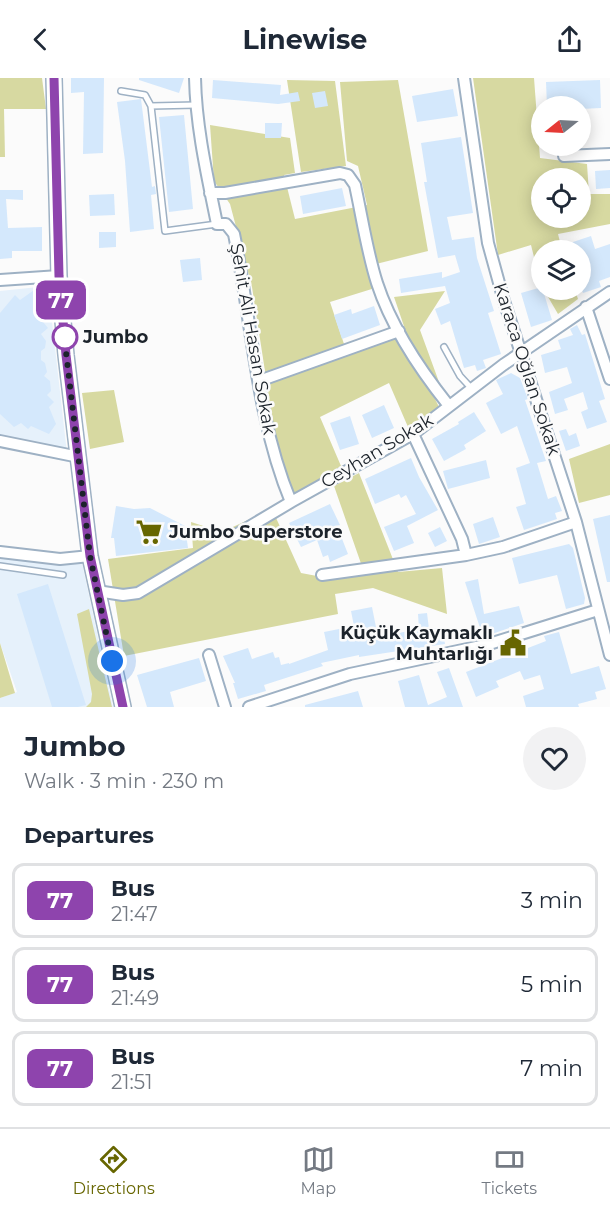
<!DOCTYPE html>
<html lang="en">
<head>
<meta charset="utf-8">
<style>
  body { margin:0; font-family:Montserrat,sans-serif; background:#f2f2f3; color:#1f2937; height:100vh; display:flex; flex-direction:column; font-size:22px; white-space:nowrap }
  * { box-sizing:border-box; margin:0 }
  p { font-size:20px; color:#747a83 }
  .icon { flex:none; width:33px; height:33px; fill:none; stroke:currentColor; stroke-width:2; stroke-linecap:round; stroke-linejoin:round }
  .map { position:relative; height:629px; overflow:hidden }
  .drawer { display:flex; flex-direction:column; background:#fff; flex:1 }
  .drawer>* { flex:none }
  .badge { padding:0 12px; border-radius:9px; font-size:21px; line-height:39px }
  .needle { width:39px; rotate:252deg }
  .tools { position:absolute; left:531px; top:18px; display:grid; gap:12px }
  .tools a { display:grid; place-items:center; width:60px; height:60px; border-radius:50%; background:#fff; box-shadow:0 3px 15px #0003; font-size:30px }
  .you { position:absolute; width:30px; height:30px; margin:-15px; border:4px solid #fff; border-radius:50%; background:#1a73e8; box-shadow:0 0 0 9px #1a73e833 }
  .map>.badge { position:absolute; translate:-50% -50%; box-shadow:0 0 0 3px #fff }
  h2 { padding:0 24px; font-size:22px; line-height:54px }
  .round { display:grid; place-items:center; flex:none; width:63px; height:63px; border-radius:32px; background:#f2f2f3 }
  .overview { display:flex; align-items:center; justify-content:space-between; height:102px; padding:0 24px }
  h1 { font-size:28px; font-weight:700; line-height:45px }
  ul { padding:0; list-style:none }
  li { display:flex; align-items:center; gap:18px; height:75px; margin:0 12px 9px; padding:0 12px; border:3px solid #e0e1e3; border-radius:12px }
  li div { flex:1 }
  li b { display:block; font-size:22px }
  li em { font-style:normal }
  li .badge { min-width:66px; font-weight:700; text-align:center }
  header { display:flex; justify-content:space-between; align-items:center; height:78px; padding:0 24px; background:#fff; font-size:27px; font-weight:700 }
  .tabs { display:flex; justify-content:space-around; align-items:center; height:84px; border-top:2px solid #e0e1e3; background:#fff; font-size:16px; color:#747a83 }
  .tabs a { display:grid; justify-items:center; gap:3px }
  .tabs .active { color:#676600 }
  .map>svg:first-child { display:block }
  .built { fill:#e6f1fb }
  .green { fill:#d7d9a1; fill-rule:evenodd }
  .building { fill:#d4e8fc }
  .lines { fill:none; stroke-linecap:round; stroke-linejoin:round }
  .service-casing { stroke:#9eb1c4; stroke-width:8 }
  .minor-casing { stroke:#9eb1c4; stroke-width:14 }
  .secondary-casing { stroke:#9eb1c4; stroke-width:18 }
  .service { stroke:#fff; stroke-width:5 }
  .minor { stroke:#fff; stroke-width:10 }
  .secondary { stroke:#fff; stroke-width:15 }
  .line-casing { stroke:#fff; stroke-width:14 }
  .line { stroke:#8e44ad; stroke-width:9 }
  .walk { stroke:#1c232b; stroke-width:6; stroke-dasharray:0 10.8 }
  .stop-dot { fill:#fff; stroke:#8e44ad; stroke-width:3 }
  .labels { text-anchor:middle; dominant-baseline:central; stroke-width:5; stroke-linejoin:round; paint-order:stroke }
  .stop-label { font-size:18px; font-weight:bold; fill:#1c232b; stroke:#fbfbfb; text-anchor:start }
  .street-label { font-size:18px; fill:#1c232b; stroke:#fbfbfb }
  .poi-label { font-size:18px; font-weight:bold; fill:#1c232b; stroke:#fbfbfb; text-anchor:start }
</style>
</head>
<body>
<header><svg class="icon" aria-label="back" viewBox="0 0 24 24"><path d="M15 5l-7 7 7 7"/></svg>Linewise<svg class="icon" aria-label="share" viewBox="0 0 24 24"><path d="M12 15V3M7 8l5-5 5 5M5 13v7h14v-7"/></svg></header>
<div class="map">
<svg width="610" height="629" viewBox="0 0 610 629">
  <rect width="100%" height="100%" fill="#fbfbfb"/>
  <path class="built" d="M48,208L68,384L0,368V213Z
    M0,479L82,485L113,629H0V620L17,614L0,565Z"/>
  <path class="green" d="M0,0H42L46,31H4L5,79H0Z
    M473,0H534L540,80L587,86L589,116H610V146L558,156L562,172H542L541,207L531,167L498,177ZM542,100H580V140H542Z
    M287,2L335,3L346,88L301,94Z
    M398,2L428,173L368,188L375,210L330,224L348,278L406,254L394,219L445,213L420,252L439,304L431,313L439,329L408,349L389,305L320,339L341,388L285,423L252,209L230,126L214,103L210,47L290,60L295,95L284,97L295,141L367,127L358,88L347,83L340,4Z
    M544,212H575L578,221L558,236Z
    M114,312L124,364L90,371L82,315Z
    M610,366V417L579,425L569,381Z
    M359,395L398,494L442,490L447,536L373,510L335,516L338,536L124,578L108,481L193,470L191,444L222,454L272,431L301,495L333,501L365,497L334,408Z
    M89,531L112,629H86L91,624L92,616L77,536Z
    M0,565L15,615L0,620Z"/>
  <path class="building" d="M71,0H104L103,75L83,76L84,14L71,15Z
    M139,0H184L179,15L139,2Z
    M213,2L281,7L280,17L298,14L300,23L278,26L212,20Z
    M600,2L601,30L580,31V28H547L546,4Z
    M453,11L458,38L417,44L412,18Z
    M325,13L328,28L315,30L312,15Z
    M141,21L152,109L155,108L156,116L151,117L154,151L130,154L125,83L117,24Z
    M184,37L193,131L169,134L159,39Z
    M265,45H282L281,60H265Z
    M461,59L473,135L447,139L452,162L474,159L477,180L494,233L488,235L501,276L483,282L486,290L477,293L475,287L464,290L450,243L441,247L435,231L450,225L445,208L401,215L399,201L442,194V200L460,194L455,177L438,180L424,104H427L421,65Z
    M610,92V110L596,111L595,93Z
    M342,110L346,128L303,136L300,118Z
    M0,112H23V122L6,121L8,150L42,149V173H12V180L0,181Z
    M114,116L115,137L90,138L89,117Z
    M99,154H116V169L99,170Z
    M591,158L595,171L610,166V199L599,203L601,209L583,215L580,208V172H569L567,166Z
    M200,180L202,202L183,204L180,182Z
    M542,209L552,242L531,249L521,215Z
    M37,210L45,222L39,239L48,250L41,256L46,263L45,270L41,273V282L45,285L47,294L44,298L50,303L51,313L47,317L54,324L49,329L56,346L49,356L31,348L28,351L21,345L14,349L0,336V235L15,217L20,222Z
    M374,228L380,247L342,261L334,237L351,231L352,236Z
    M577,247L582,257L585,256L605,321L599,323L607,344L587,351L581,334L588,331L583,314L564,321L568,332L555,336L549,314L572,305L567,289L545,295L541,277L561,271L558,262L573,257L570,251Z
    M511,295L520,300L528,321L525,322L546,383L537,385L548,421L556,418L562,433L555,435L557,441L524,452L516,429L526,426L516,390L530,385L517,348L501,356L486,325L503,316L496,302Z
    M384,327L394,350L372,360L362,337Z
    M474,334L486,353L464,367L466,371L444,383L432,361L459,346L458,344Z
    M350,338L359,366L340,372L330,345Z
    M566,351L569,358L576,355L580,368L566,373L559,353Z
    M411,380L419,399L438,432L407,448L414,465L394,473L384,449L416,436L406,417L401,420L399,416L375,426L365,401Z
    M486,382L490,400L448,411L443,393Z
    M330,426L340,447L337,448L348,476L330,484L328,477L323,479L317,462L301,469L289,445Z
    M116,428L134,431L150,430L185,448L188,470L116,478L114,460H111Z
    M610,437V504H607L593,441Z
    M493,439L500,459L479,466L473,446Z
    M440,449L447,463L435,469L428,455Z
    M569,466L573,470L585,520L584,526L566,531L557,497L519,506L512,480Z
    M478,501L484,536L519,528L524,545L483,559L465,504Z
    M48,506L86,627L78,629H52L17,516Z
    M372,529L378,559L419,551L418,536L427,535L429,551L442,549L445,566L359,579V577L321,585L323,588L264,607L266,613L238,621L233,605H235L223,578L248,570L252,581L273,574L275,580L279,579L281,587L289,585V586L328,572L324,554L354,548L351,533Z
    M559,554L571,596L599,588L606,611L595,614L597,621L578,626L579,629H526L523,618L544,611L540,597L524,602L520,593L496,603L499,609L476,619L466,594L546,563L544,558Z
    M199,580L206,603L170,614L174,629H147L137,597Z
    M449,590L463,629H405L398,603L419,597L428,627L447,619L437,594Z
    M358,613L363,629H305V627Z"/>
  <g class="lines">
    <g class="service-casing">
      <path id="service" d="M121,13L145,17L151,28L165,153L217,146
        M151,28L196,27
        M444,269L460,298L472,311
        M0,488L63,497"/>
    </g>
    <g class="minor-casing">
      <path id="minor" d="M195,0C196,49 207,97 217,146H226L234,156C252,244 256,340 291,424
        M464,0L488,165L504,223L576,444L610,577
        M564,78L610,76
        M210,115H225L340,95L348,97L355,107C362,139 367,174 377,205C391,248 421,293 449,328
        M0,202L59,198
        M586,229L610,301
        M259,303L399,253
        M413,356L462,461L466,477
        M0,363L79,379
        M0,474L60,481L90,478
        M322,497L466,477L503,469L576,444
        M97,513L123,517L138,515L291,424L413,356L503,287L610,214
        M209,577L225,629
        M249,629L350,596L486,567L598,532"/>
    </g>
    <g class="secondary-casing">
      <path id="secondary" d="M54,0L59,198L66,277L90,478L123,629"/>
    </g>
    <use href="#service" class="service"/>
    <use href="#minor" class="minor"/>
    <use href="#secondary" class="secondary"/>
  </g>
  <g class="lines">
    <g class="line-casing">
      <path id="line" d="M54,0L59,198L66,277L90,478L123,629"/>
    </g>
    <use href="#line" class="line"/>
    <path class="walk" d="M65,259L64,257L90,478L112,583"/>
  </g>
  <defs>
    <g id="supermarket-bare" transform="scale(2.07)"><path d="M-6-5.5h2.5l.6 2H6L4.5 2H-2.5L-4.4-4H-6ZM-1.5 3.2a1.3 1.3 0 1 0 .1 0ZM3 3.2a1.3 1.3 0 1 0 .1 0Z" fill="#676600" stroke="#fbfbfb" stroke-width="2.5" paint-order="stroke"/></g>
    <g id="civic-bare" transform="scale(2.07)"><path d="M-.6-6.5H3V-4.5H.6V-3L4-1V1h2V6H-6V1h2V-1L-.6-3ZM-1.2 2.5V6h2.4V2.5Z" fill="#676600" stroke="#fbfbfb" stroke-width="2.5" paint-order="stroke"/></g>
  </defs>
  <g fill-rule="evenodd">
    <use href="#supermarket-bare" x="149" y="454"/>
    <use href="#civic-bare" x="513" y="565"/>
  </g>
  <circle class="stop-dot" cx="65" cy="259" r="12"/>
  <g class="labels">
    <g class="stop-label">
      <text x="83" y="259">Jumbo</text>
    </g>
    <g class="street-label">
      <text transform="translate(253 261) rotate(80)">Şehit Ali Hasan Sokak</text>
      <text transform="translate(527 291) rotate(72)">Karaca Oğlan Sokak</text>
      <text transform="translate(377 373) rotate(-31)">Ceyhan Sokak</text>
    </g>
    <g class="poi-label">
      <text x="169" y="454">Jumbo Superstore</text>
      <text x="493" y="555" text-anchor="end">Küçük Kaymaklı<tspan x="493" dy="21">Muhtarlığı</tspan></text>
    </g>
  </g>
</svg>
<div class="tools">
<a><svg class="needle" viewBox="-14 -14 28 28"><path d="M0-13l5 13h-10z" fill="#e53935"/><path d="M0 13l5-13h-10z" fill="#747a83"/></svg></a>
<a><svg class="icon" aria-label="locate" viewBox="0 0 24 24"><circle cx="12" cy="12" r="6"/><path d="M12 2v4M12 18v4M2 12h4M18 12h4"/></svg></a>
<a><svg class="icon" aria-label="layers" viewBox="0 0 24 24"><path d="M12 4l9 5-9 5-9-5zM3 14l9 5 9-5"/></svg></a>
</div>
<div class="you" style="left:112px;top:583px"></div>
<b class="badge" style="left:61px;top:222px;background:#8e44ad;color:#fff">77</b>
</div>
<section class="drawer">
<div class="overview"><div><h1>Jumbo</h1><p>Walk · 3 min · 230 m</p></div><a class="round"><svg class="icon" aria-label="heart" viewBox="0 0 24 24"><path d="M12 20l-8-8c-3-5 5-10 8-4 3-6 11-1 8 4z"/></svg></a></div>
<h2>Departures</h2>
<ul>
<li><span class="badge" style="background:#8e44ad;color:#fff">77</span><div><b>Bus</b><p>21:47</p></div><em>3 min</em></li>
<li><span class="badge" style="background:#8e44ad;color:#fff">77</span><div><b>Bus</b><p>21:49</p></div><em>5 min</em></li>
<li><span class="badge" style="background:#8e44ad;color:#fff">77</span><div><b>Bus</b><p>21:51</p></div><em>7 min</em></li>
</ul>
</section>
<nav class="tabs">
<a class="active"><svg class="icon" aria-label="directions" viewBox="0 0 24 24"><path d="M12 3l9 9-9 9-9-9zM9 14v-3h6M13 9l2 2-2 2"/></svg>Directions</a>
<a><svg class="icon" aria-label="map" viewBox="0 0 24 24"><path d="M3 6l6-2 6 2 6-2v14l-6 2-6-2-6 2zM9 4v14M15 6v14"/></svg>Map</a>
<a><svg class="icon" aria-label="tickets" viewBox="0 0 24 24"><path d="M3 7h18v10H3zM15 7v10"/></svg>Tickets</a>
</nav>
</body>
</html>
